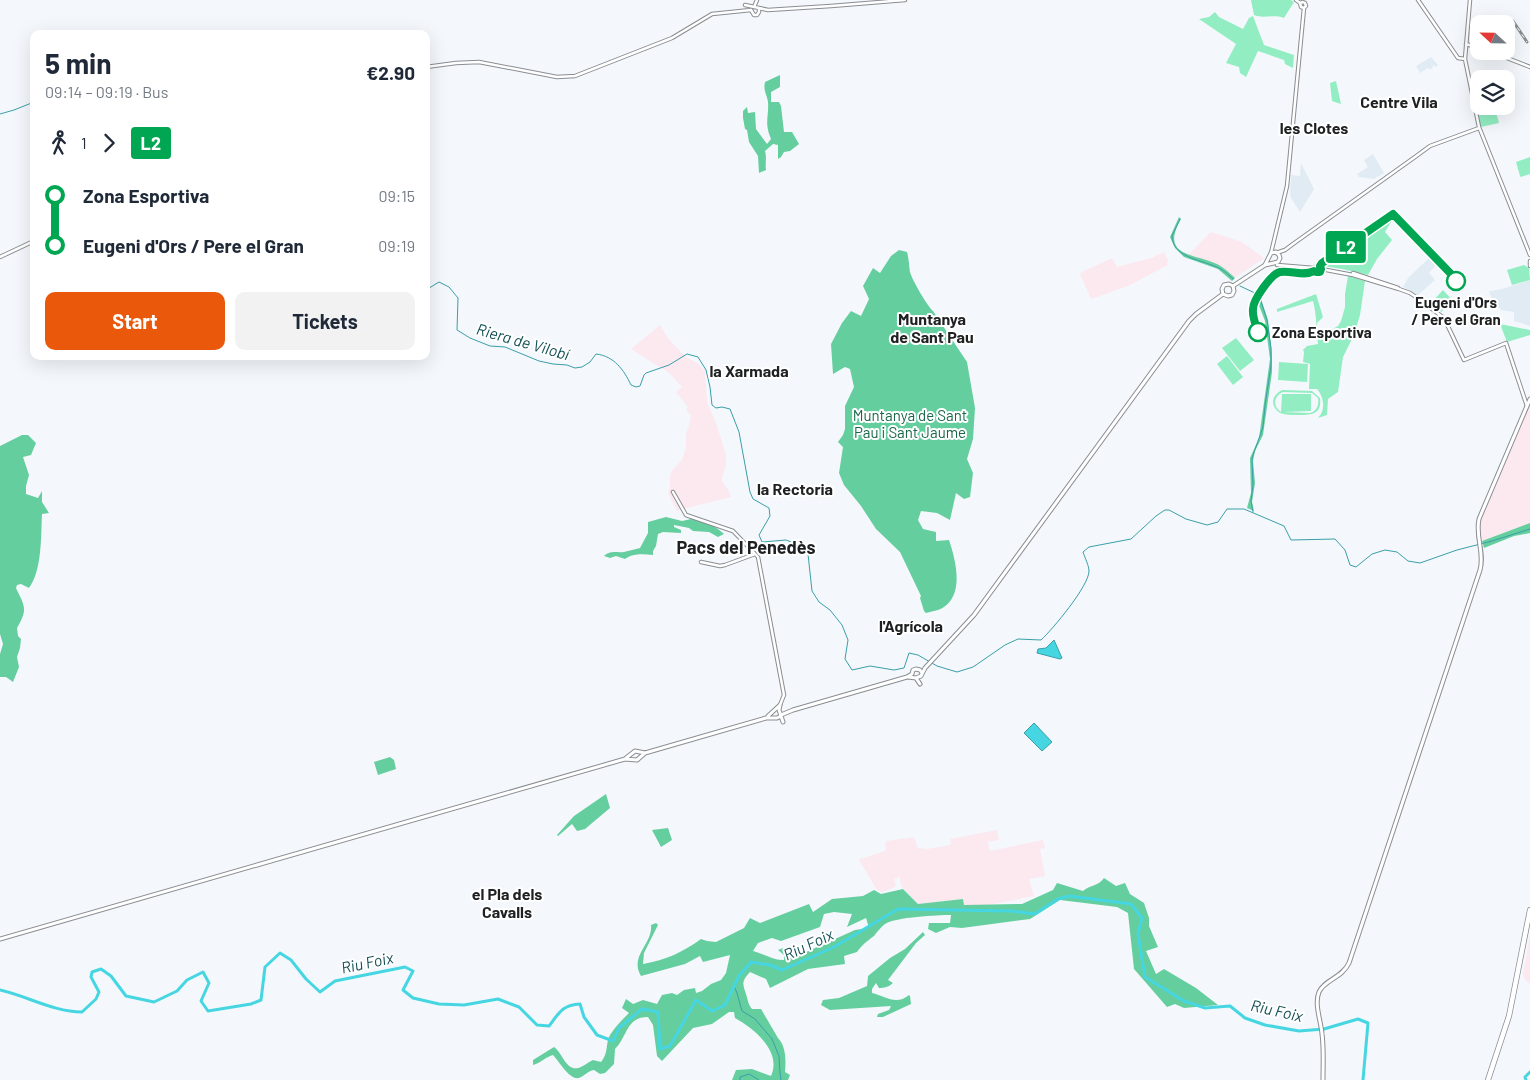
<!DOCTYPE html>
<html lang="en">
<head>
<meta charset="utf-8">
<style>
  body { margin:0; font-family:Barlow,sans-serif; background:#f2f2f3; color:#1f2937; height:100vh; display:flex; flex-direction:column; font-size:19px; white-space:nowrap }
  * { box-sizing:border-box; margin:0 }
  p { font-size:16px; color:#747a83 }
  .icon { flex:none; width:28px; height:28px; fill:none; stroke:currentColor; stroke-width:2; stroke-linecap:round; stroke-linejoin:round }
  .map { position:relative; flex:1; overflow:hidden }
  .details { position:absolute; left:30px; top:30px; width:400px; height:330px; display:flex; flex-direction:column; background:#fff; border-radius:10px; box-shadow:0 5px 20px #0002 }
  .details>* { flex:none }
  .badge { padding:0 10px; border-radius:4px; font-size:18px; line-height:32px }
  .needle { width:32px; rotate:292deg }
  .controls { position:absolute; left:1470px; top:15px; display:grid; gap:10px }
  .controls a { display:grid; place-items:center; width:45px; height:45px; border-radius:10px; background:#fff; box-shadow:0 5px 20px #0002; font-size:25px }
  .map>.badge { position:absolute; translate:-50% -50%; box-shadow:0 0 0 2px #fff }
  .legs { display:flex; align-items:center; gap:8px; height:55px; padding:0 15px; font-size:16px }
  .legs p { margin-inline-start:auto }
  .summary { display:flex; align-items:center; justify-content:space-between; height:85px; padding:0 15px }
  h1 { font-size:28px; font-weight:700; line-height:38px }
  .cta { display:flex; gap:10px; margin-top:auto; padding:10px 15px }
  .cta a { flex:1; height:58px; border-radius:10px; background:#ea580c; color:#fff; font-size:20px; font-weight:700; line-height:58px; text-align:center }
  .cta a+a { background:#f2f2f3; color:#1f2937 }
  ul { padding:0 15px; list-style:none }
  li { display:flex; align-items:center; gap:18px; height:50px; font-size:19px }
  li i { display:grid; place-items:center; width:8px; height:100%; margin:0 6px; background:currentColor }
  li i::after { content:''; width:12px; height:12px; margin:-6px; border:4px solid; border-radius:50%; background:#fff }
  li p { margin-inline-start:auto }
  li:first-child i { background:linear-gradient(#0000 50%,currentColor 0) }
  li:last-child i { background:linear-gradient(currentColor 50%,#0000 0) }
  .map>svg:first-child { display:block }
  .built { fill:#e1ebf4 }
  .industrial { fill:#fce8ef }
  .green { fill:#92eec2; fill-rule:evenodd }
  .forest { fill:#65ce9f; fill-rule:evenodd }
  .water { fill:#46d6e2; stroke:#3a9fa8 }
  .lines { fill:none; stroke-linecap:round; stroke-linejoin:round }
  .stream { stroke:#3a9fa8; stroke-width:1 }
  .river { stroke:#46d6e2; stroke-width:3 }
  .tertiary-casing { stroke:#8a8d91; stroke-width:4.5 }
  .secondary-casing { stroke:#8a8d91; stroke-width:5 }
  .trunk-casing { stroke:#8a8d91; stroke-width:6 }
  .tertiary { stroke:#fff; stroke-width:2.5 }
  .secondary { stroke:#fff; stroke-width:3 }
  .trunk { stroke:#fff; stroke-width:4.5 }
  .rail-casing { stroke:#8b8e90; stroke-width:3 }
  .rail { stroke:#fff; stroke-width:1; stroke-dasharray:4; stroke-linecap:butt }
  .line-1-casing { stroke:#fff; stroke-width:11 }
  .line-1 { stroke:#00a651; stroke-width:8 }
  .stop-1-dot { fill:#fff; stroke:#00a651; stroke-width:2.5 }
  .labels { text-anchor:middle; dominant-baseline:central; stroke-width:4; stroke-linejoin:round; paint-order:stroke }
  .stop-label { font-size:15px; font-weight:bold; fill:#1f2021; stroke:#fff }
  .park-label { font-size:15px; fill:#186748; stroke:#fff }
  .neighbourhood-label { font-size:16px; font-weight:bold; fill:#1f2021; stroke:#fff }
  .water-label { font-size:16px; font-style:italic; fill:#124f54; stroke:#fff }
  .quarter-label { font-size:18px; font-weight:bold; fill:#1f2021; stroke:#fff }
</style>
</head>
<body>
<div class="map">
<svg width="1530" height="1080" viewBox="0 0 1530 1080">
  <rect width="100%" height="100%" fill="#f4f8fc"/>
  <path class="built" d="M1431,57L1438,65L1436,67L1433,65V67L1430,70L1428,68L1420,73L1416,66Z
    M1373,154L1384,173L1374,179L1359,177L1357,174L1368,167L1364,160Z
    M1301,163L1314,189L1300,212L1291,198L1290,194L1291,175L1300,176Z
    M1429,258L1436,265L1429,273L1435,280L1418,295L1403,287L1408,278Z
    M1530,280V326L1514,321V312L1501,310L1500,308L1495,309L1489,291H1491L1502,289Z"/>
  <path class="industrial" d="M1211,232L1242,242L1264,258L1235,278L1218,265L1188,255Z
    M1164,252L1168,260L1167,263L1168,265L1128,286L1091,299L1080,274L1082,272L1112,258L1117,267L1151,258Z
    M660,325L668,338L677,348L688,358L697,363L705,371L707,402L717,426L726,455V466L722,477L723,483L729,491L731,497L683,509L677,511L668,493L670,487V475L673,469L682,460L686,448V434L690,422L691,415L686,410L688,407L676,392L682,387L669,373L631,349Z
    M1530,401V523L1482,541L1479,525L1526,413H1525Z
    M997,830L999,840L988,842L990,851L1043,840L1045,848L1040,849L1045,876L1029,879L1034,896L988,905H964L963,899L918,904L901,886L900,877L894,879L896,886L893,888L882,892L877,890L859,860L860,859L885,851L886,849L885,844L887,841L914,837L918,848L927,849L951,845L950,839Z
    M1530,934V984L1525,980L1523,975Z"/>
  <path class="green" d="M1251,0H1291L1294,2L1284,18C1273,14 1263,19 1254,15Z
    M1215,12L1219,17L1243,29L1249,18L1253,16L1264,45L1294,55L1293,68L1285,64L1284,60L1258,51L1246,77L1240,73L1239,67L1226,63L1236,44L1199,19L1209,17Z
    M1336,81L1341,104L1332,101L1330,83Z
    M1495,108L1499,123L1481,127L1477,113Z
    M1530,157V174L1521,177L1520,176L1516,162Z
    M1392,216L1394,217L1385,232L1392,240L1377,259L1368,275L1342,269L1324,266V264Z
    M1524,265L1529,268L1530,280L1512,285L1507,270Z
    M1348,276L1365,281L1360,315L1354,335L1343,357L1338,392L1328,399L1327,415L1318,418C1326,410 1324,397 1317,389H1309L1310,364L1303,362L1304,352L1303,350L1307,346L1318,344C1316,329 1317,316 1313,301L1277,312V309L1316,294L1323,317L1317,323L1319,337L1338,326L1341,321L1345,307V294Z
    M1443,290L1453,301L1441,312L1430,304Z
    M1500,324L1530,330V335L1507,342Z
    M1236,338L1254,360L1240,371L1222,348Z
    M1227,356L1243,377L1233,385L1217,364Z
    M1279,362L1308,364L1307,382L1278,380Z
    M1282,390L1312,391L1320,398C1322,415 1311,415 1297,415C1292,415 1286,415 1280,413C1270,406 1271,396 1282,390ZM1283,392L1312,393L1318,398C1319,405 1317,411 1310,413L1283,412L1311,411V394H1282L1281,412C1272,406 1274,396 1283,392Z"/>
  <path class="forest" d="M780,75V87L771,92V102H779L781,106L784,132H792L799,144L790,151L784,152L781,157L778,159V145L773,144L765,151C767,158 765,163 766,170L759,173L758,156L749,142L747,130L745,129L743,118V111L747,107L748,113L755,112L756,129L767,144L771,139C764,122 769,118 768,102C767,94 763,91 765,82Z
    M1179,217L1181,219C1160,256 1192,253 1217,264C1223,267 1230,273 1235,278L1232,281L1218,269L1184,257L1175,248L1170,237Z
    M899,250L907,252C909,259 909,266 910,272C912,280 928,307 933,311L967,362L975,408L973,439L967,459L973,473L970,497L964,499L956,493L950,520L937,513L921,511L918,520L923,529L936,532V541L949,540C956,561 966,599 938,610C934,611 930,612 926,613L924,611L920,598L921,596L900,552L876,529L861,506L844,485L839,473L843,447L838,442L843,435L845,429V406L854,387L850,369L845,367L833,374L831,344L842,323L851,311L861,316L869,299L863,286L873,268L880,273L891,256Z
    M1260,296L1268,320L1272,354V372L1263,435L1255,451L1253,461L1255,483L1252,502L1254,511L1247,508L1251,493L1250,458L1259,438L1270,359L1265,321L1257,300Z
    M22,435H28L36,443L31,455L23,457L29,475L26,486V494L38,498L42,491V502L49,513L42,514C41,536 42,571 29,588L21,584L17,585L16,588C25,607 28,609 17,628L18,636L21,639L20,648L17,657L19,667L13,682L6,677H0V654L3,644L0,634V446Z
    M666,517L682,521L691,519L705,521L718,529L724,534L718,537L709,532L693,531L689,528L674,525V527L681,530V533L663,532L658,534L656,546L653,551V555C644,554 633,553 625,559L616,556L610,558L604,556C611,550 616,553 624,552C629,551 635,549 640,548L648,533V522Z
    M1530,523V533L1514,536L1484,548L1482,541Z
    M390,757L394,760L396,769L378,775L374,762Z
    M606,794L610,808L585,829L577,831L572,824L558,836L557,835L574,816Z
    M668,828L672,840L661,847L652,830Z
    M1104,878L1116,886L1125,883L1130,894L1144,903L1149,918V926L1158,947L1146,951L1156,974L1164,969L1196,988L1218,1005L1184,1008L1175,1004L1167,1007L1134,969L1128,913L1117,907L1060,900L1030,919L962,928L950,927L936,933L928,929L929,923H950L951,915C937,915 896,917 885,924C881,927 877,932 874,936C867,941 862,945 857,952L844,956L845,964L808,969L770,988L766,979L750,972C742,981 742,983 746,994C748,1000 748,1004 752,1009H761L778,1038C786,1046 786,1061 785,1072L790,1075L788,1080H732L736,1070L752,1069L771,1076C782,1052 755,1029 735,1018L734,1012H729L712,1024L693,1028L662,1061L657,1056L653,1025L648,1017C626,1017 628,1036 615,1049L614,1064L605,1073L600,1074L594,1070C587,1071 585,1076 579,1078C569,1080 559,1061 553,1055C545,1057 541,1063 533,1065V1060L554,1047C562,1052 566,1071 578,1068C583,1067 588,1062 593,1060L601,1062C609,1052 605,1045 610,1035C615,1027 622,1020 629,1013L622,1008L626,999L633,1004L643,1000L657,1004L662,995L672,993L677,995L684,990L695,988L696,993L702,991L711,984L721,980L726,973L730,955L703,962L700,956L685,964L641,976C629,956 653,944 651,925L656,923L658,925L644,953L643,964C666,960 683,952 701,939L707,941L716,942L744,928L750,918L760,923L809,904L813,912L832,899L863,896L874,890L881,894L903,889L918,904L963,899L964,905L1022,904L1053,890L1057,883L1083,891C1090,885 1099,886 1104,878ZM834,912L852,914L847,927L866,918L869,928L855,930L795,957L783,948L778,950L784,955V960C774,961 762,953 753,951L758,943L772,938L781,941L820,927L824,914Z
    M923,932L925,935L916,943L888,980L893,983C889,987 884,988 879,988L876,983L872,989V993C885,996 896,1006 909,995L910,996L911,1004L883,1017H877L878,1014L889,1010L891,1006L830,1010L821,1005L823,1000L839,998L867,986L868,976L890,958L905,949Z"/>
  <path class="water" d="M1054,640L1062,658L1060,659L1037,653L1038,649L1046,648Z
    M1034,723L1052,742L1042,751L1024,733Z"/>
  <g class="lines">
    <path class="stream" d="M0,114L14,110L34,102
      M1180,219L1172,236C1173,257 1198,259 1214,266C1221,268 1228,274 1233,279
      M1240,286L1257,294L1260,298L1267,320L1271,348V366L1265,405L1263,427L1252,458L1253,485L1251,501L1253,512
      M426,290L439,282L449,287L458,298L457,330L470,338L490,346L505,347L539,361L553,364L567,365L575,368L582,367L590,362L596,354C614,356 624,370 631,385L636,387L640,386L644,375L646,373L669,365L687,354L698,357L706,370L710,387L712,405L716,408L722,407L730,409L739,432L750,492L753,499L769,508L770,516L759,535L762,542L786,540L801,546L808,554L812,591L819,602L830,610L842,625L848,640L845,659L852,670L870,666L894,670L904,668L909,653L918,655L937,666L957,672L973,667L1005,645L1018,639L1041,640C1052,630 1089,586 1089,571C1089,566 1085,558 1083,552L1089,547L1131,539L1156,516L1165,510H1169L1186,519L1207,525L1218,522L1227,509H1244L1284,526L1291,540L1335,539L1345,550L1350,565L1356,567L1372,554L1385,550L1397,552L1408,561L1420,563L1457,550L1492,541L1530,529
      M734,986L737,993L742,1011L755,1019L772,1039L779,1056L780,1073L781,1080
      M740,1080V1077L749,1074L759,1080"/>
    <path class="river" d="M0,990C27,996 54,1012 82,1012L96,999L99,992L91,977L92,972L101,969L111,976L126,996L154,1002L177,991L187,980L203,972L209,983L201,1001L208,1011L251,1004L261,1000L265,967L280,953L291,960L306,979L320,992L335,981L405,967L413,971L403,990L413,998L439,1004L464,1005L498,999L519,1007L537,1025L549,1026C559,1013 562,1005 580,1004L584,1017L597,1035L613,1041L619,1028L642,1009L658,1012L660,1049L670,1046L696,1000L712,1011L725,1005L739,976L751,962L770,965L782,970L834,947L898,909L1011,911L1035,914L1058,899L1069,896L1131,904L1142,918L1138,934L1145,977L1184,1001L1205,1008L1230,1006L1245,1018L1265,1025L1299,1031L1324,1029L1358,1019L1368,1023L1363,1080
      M1526,1080L1525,1077L1530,1072"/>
    <g class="tertiary-casing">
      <path id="tertiary" d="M1296,0L1300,3L1301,7L1304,8
        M1418,0L1458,58L1465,59
        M1470,0L1465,59L1479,127L1530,255
        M1300,3L1303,2L1305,3L1306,6L1304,8
        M745,5L759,8V12L757,15H754L751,10
        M754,7L757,0
        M759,8L768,10L831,6L905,0
        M1466,44L1479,48
        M1489,51L1530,67
        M426,67L456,63L479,62L557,77L575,76L672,38L712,14L751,10
        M1271,253L1287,186L1304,8
        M1276,253L1285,250L1293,244L1415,157L1430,146L1479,128
        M0,257L34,241
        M1530,261V266
        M1277,265L1314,268
        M1314,268L1315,272H1320L1321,269
        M1314,268L1318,265L1321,268
        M1321,269L1353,275L1399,289L1410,293L1425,303
        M1353,273L1398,288
        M1428,306L1444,318L1464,360L1506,343L1527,406
        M673,492L686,515L733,531L758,557L784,695L780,705
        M701,562L720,566L725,565L755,554"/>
    </g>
    <g class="secondary-casing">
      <path id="secondary" d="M1233,286L1265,265L1278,262L1280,258L1279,255L1276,252L1271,253L1265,265
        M1223,294L1222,289L1224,285L1229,284L1233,286
        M1223,294L1228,296L1232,295L1234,291L1233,286
        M908,677L916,678L920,684
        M916,678L921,676L925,668L974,615L1189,321L1196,314L1223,294
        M780,705L779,710L783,722
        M781,715L793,710L907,677L912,674L913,670L916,669L920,670L922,673
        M768,716L780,705
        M626,758L635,751L645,753L766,718H777L781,716
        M0,939L625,759L637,760L645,753
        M1323,1080C1323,1065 1324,1049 1322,1034C1321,1021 1314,1004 1319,992C1324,980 1342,978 1349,963L1480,570C1485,553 1475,537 1479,519L1530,399"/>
    </g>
    <g class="trunk-casing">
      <path id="trunk" d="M1488,1080L1509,1016L1530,910"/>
    </g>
    <use href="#tertiary" class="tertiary"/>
    <use href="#secondary" class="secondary"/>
    <use href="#trunk" class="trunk"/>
    <g class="rail-casing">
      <path id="rail" d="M1513,21L1527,42"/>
    </g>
    <use href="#rail" class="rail"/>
  </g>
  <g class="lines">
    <g class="line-1-casing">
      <path id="line-1" d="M1258,332C1256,325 1252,317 1253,309C1253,300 1271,274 1280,272C1291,270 1303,277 1314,271L1316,272H1320L1321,269L1320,266L1322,263L1393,214L1453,276V280L1456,281"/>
    </g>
    <use href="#line-1" class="line-1"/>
  </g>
  <g class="stop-1-dot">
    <circle cx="1456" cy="281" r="9"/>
    <circle cx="1258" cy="332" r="9"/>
  </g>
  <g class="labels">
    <g class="stop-label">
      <text x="1456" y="302">Eugeni d'Ors<tspan x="1456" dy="17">/ Pere el Gran</tspan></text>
      <text x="1272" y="332" text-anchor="start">Zona Esportiva</text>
    </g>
    <g class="park-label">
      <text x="910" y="415">Muntanya de Sant<tspan x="910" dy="17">Pau i Sant Jaume</tspan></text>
    </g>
    <g class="neighbourhood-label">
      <text x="1399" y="101">Centre Vila</text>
      <text x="1314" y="127">les Clotes</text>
      <text x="932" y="318">Muntanya<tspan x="932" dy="18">de Sant Pau</tspan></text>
      <text x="749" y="370">la Xarmada</text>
      <text x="795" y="488">la Rectoria</text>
      <text x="911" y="625">l'Agrícola</text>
      <text x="507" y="893">el Pla dels<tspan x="507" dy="18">Cavalls</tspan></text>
    </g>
    <g class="water-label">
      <text transform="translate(523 341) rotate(16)">Riera de Vilobí</text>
      <text transform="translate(808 944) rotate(-25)">Riu Foix</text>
      <text transform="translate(367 962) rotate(-12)">Riu Foix</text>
      <text transform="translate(1277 1010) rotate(13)">Riu Foix</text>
    </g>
    <g class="quarter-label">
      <text x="746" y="547">Pacs del Penedès</text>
    </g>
  </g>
</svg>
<div class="controls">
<a><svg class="needle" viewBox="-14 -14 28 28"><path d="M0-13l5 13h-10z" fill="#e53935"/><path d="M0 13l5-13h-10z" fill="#747a83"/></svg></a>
<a><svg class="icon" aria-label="layers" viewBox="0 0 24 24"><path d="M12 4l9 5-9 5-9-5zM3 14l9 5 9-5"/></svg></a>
</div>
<b class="badge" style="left:1346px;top:247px;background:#00a651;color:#fff">L2</b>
<section class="details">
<div class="summary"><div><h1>5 min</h1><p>09:14 – 09:19 · Bus</p></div><b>€2.90</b></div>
<div class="legs"><svg class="icon" aria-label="walk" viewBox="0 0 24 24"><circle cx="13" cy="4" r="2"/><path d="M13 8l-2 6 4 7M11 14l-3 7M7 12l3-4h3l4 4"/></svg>1<svg class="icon" aria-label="forward" viewBox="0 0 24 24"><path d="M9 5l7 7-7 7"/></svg><b class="badge" style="background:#00a651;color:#fff">L2</b></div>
<ul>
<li><i style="color:#00a651"></i><b>Zona Esportiva</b><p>09:15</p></li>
<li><i style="color:#00a651"></i><b>Eugeni d'Ors / Pere el Gran</b><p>09:19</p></li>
</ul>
<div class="cta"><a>Start</a><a>Tickets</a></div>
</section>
</div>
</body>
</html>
